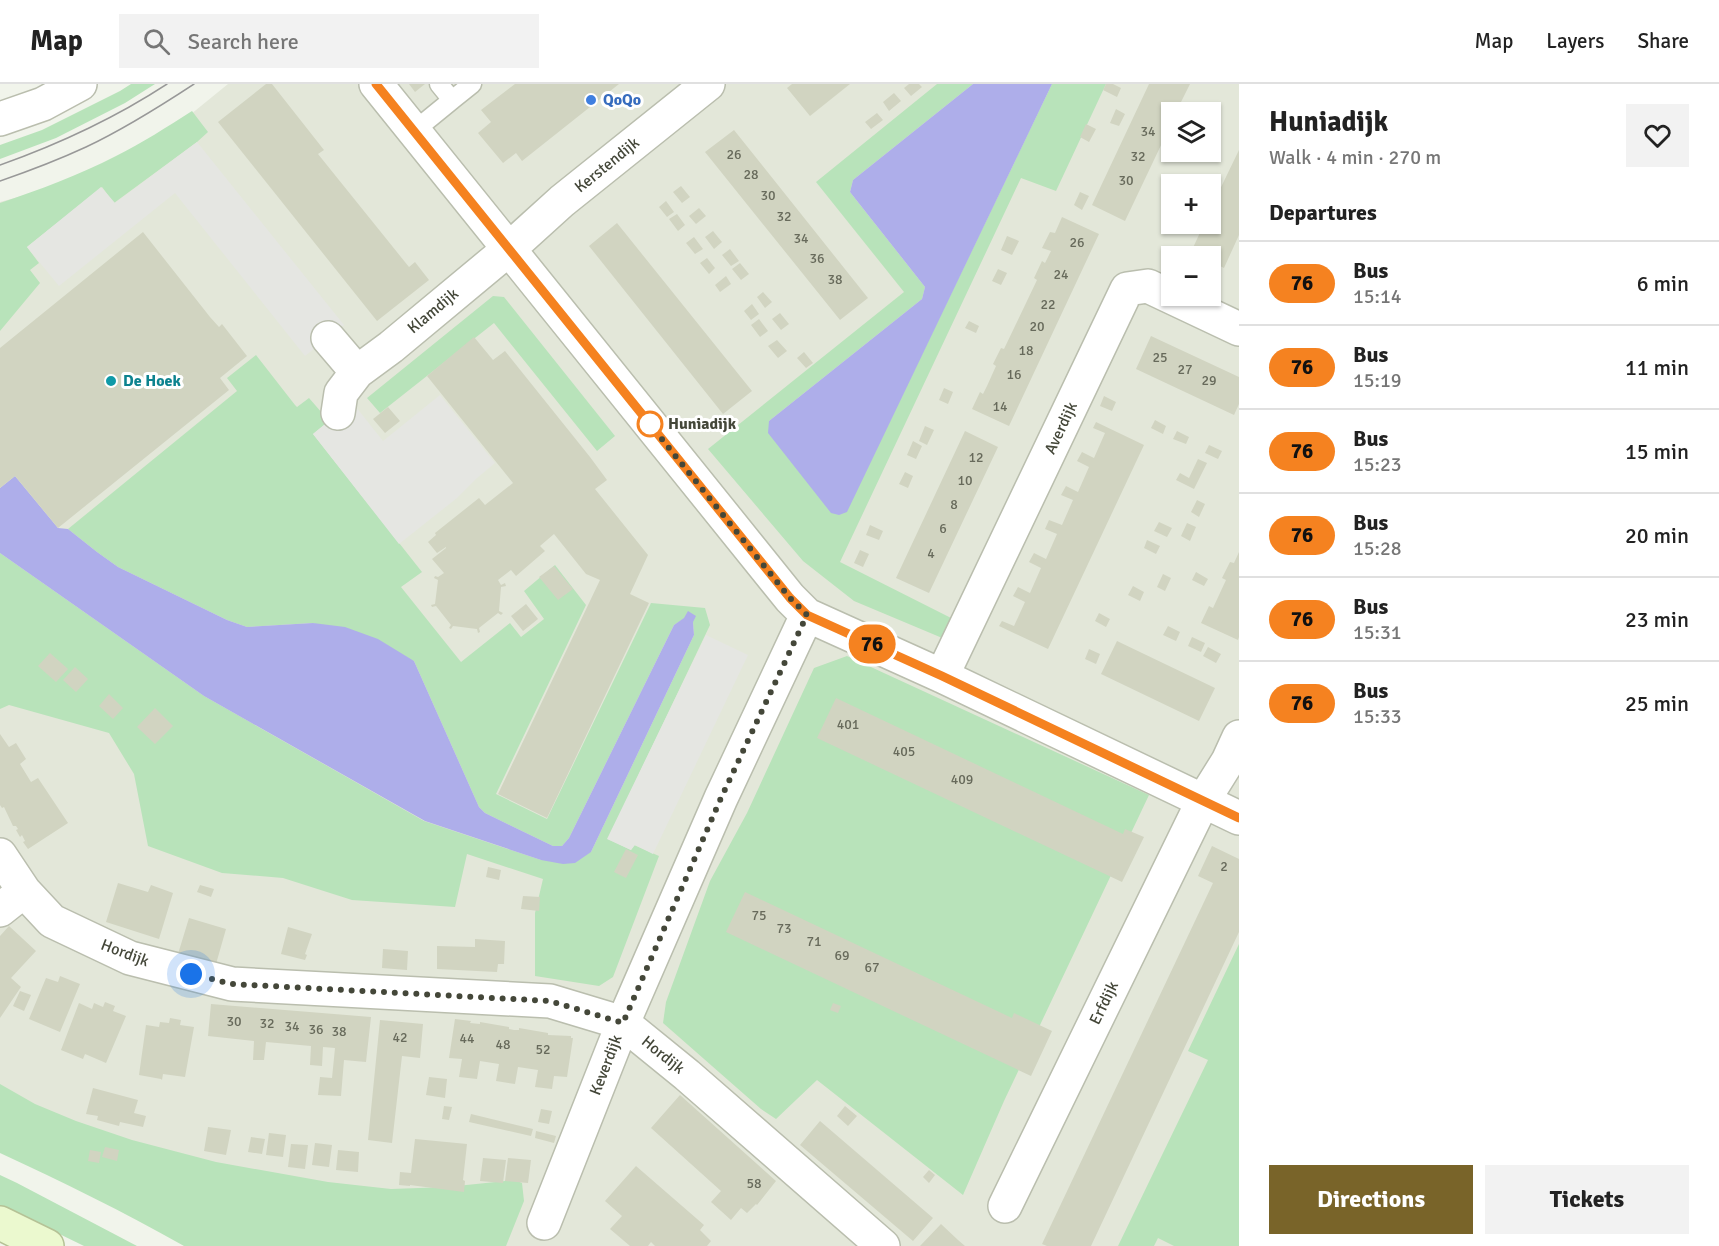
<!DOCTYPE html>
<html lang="en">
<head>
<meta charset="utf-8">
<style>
  body { margin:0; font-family:Signika,sans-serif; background:#f2f2f2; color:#222; height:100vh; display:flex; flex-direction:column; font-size:22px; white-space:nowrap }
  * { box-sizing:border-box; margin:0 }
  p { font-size:20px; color:#767676 }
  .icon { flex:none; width:33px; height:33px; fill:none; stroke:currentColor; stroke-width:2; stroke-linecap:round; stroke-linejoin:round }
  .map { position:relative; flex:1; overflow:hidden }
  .sheet { display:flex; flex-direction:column; background:#fff; width:480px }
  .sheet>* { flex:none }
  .badge { padding:0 12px; border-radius:20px; font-size:21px; line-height:39px }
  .fabs { position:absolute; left:1161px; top:18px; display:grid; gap:12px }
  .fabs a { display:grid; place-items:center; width:60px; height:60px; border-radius:0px; background:#fff; box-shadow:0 2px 4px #0004; font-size:30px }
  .you { position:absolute; width:30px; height:30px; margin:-15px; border:4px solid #fff; border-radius:50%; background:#1a73e8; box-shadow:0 0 0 9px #1a73e833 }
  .map>.badge { position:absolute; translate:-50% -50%; box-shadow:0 0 0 3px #fff }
  h2 { padding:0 30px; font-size:22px; line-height:54px }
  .round { display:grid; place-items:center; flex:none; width:63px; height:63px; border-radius:0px; background:#f2f2f2 }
  .head { display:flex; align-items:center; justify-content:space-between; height:102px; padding:0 30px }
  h1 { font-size:28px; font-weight:700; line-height:45px }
  .button { display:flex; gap:12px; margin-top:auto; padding:12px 30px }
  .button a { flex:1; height:69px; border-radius:0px; background:#796429; color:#fff; font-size:24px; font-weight:700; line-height:69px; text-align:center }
  .button a+a { background:#f2f2f2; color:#222 }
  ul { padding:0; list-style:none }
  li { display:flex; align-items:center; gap:18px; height:84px; padding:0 30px; border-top:2px solid #e0e0e0 }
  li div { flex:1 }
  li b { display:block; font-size:22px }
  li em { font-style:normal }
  li .badge { min-width:66px; font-weight:700; text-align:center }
  header { display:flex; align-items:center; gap:36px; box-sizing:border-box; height:84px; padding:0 30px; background:#fff; border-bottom:2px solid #e0e0e0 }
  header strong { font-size:28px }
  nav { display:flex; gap:33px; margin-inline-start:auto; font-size:21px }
  .search { width:420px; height:54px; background:#f2f2f2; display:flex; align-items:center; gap:15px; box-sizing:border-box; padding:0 21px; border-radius:0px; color:#767676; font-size:22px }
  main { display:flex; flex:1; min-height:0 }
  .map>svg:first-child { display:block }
  .residential { fill:#e3e7d9; fill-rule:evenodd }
  .green { fill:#b8e3ba }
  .parking { fill:#e5e6e2 }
  .water { fill:#aeaeea }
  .building { fill:#d1d4c1 }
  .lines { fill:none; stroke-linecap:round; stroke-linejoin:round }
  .service-casing { stroke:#babeae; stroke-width:21 }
  .minor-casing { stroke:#babeae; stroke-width:36 }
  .tertiary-casing { stroke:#babeae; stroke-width:36 }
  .secondary-casing { stroke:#b5c296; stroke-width:36 }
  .service { stroke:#fff; stroke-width:18 }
  .minor { stroke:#fff; stroke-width:33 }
  .tertiary { stroke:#fff; stroke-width:33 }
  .secondary { stroke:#ebf9cf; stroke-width:33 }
  .tram { stroke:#989898; stroke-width:1.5 }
  .line-casing { stroke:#fff; stroke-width:14 }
  .line { stroke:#f58220; stroke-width:9 }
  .walk { stroke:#444739; stroke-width:6; stroke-dasharray:0 10.8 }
  .shop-dot { fill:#3f7fe0; stroke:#fff; stroke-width:2 }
  .culture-dot { fill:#0f9aa8; stroke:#fff; stroke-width:2 }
  .stop-dot { fill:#fff; stroke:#f58220; stroke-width:3 }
  .labels { text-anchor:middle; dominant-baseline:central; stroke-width:6; stroke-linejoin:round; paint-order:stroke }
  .number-label { font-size:14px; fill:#676a5b }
  .shop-label { font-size:16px; font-weight:bold; fill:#366cbe; stroke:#fff; text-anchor:start }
  .street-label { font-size:16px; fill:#444739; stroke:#fff }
  .culture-label { font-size:16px; font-weight:bold; fill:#0d838f; stroke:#fff; text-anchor:start }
  .stop-label { font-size:16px; font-weight:bold; fill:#444739; stroke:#fff; text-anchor:start }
</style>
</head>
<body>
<header>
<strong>Map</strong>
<div class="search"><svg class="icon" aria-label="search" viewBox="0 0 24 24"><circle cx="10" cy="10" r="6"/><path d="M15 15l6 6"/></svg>Search here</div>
<nav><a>Map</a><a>Layers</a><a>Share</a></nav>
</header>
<main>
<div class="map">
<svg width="1239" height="1162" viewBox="0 0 1239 1162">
  <rect width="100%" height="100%" fill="#f1f4eb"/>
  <path class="residential" d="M228,0H1239V1162H371L0,1027V118L126,83ZM1172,28H1210V68H1172ZM1172,100H1210V140H1172ZM1172,172H1210V212H1172Z"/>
  <path class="green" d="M131,0H155L125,19L56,54L0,75V61L42,46L120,7Z
    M937,0H973L853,96L850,108L925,203L922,215L769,337L846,428L1052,0H1106L1056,107L1021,94L840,478L959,538L947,556L854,517L803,477L708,365L904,208L816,98Z
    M192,27L208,48L197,58L114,119L102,103L27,163L39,179L30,186L40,199L0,247V119C39,106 79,91 116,72C142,59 167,43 192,27Z
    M493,212L504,213L615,352L597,367L494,239L380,329L367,314Z
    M256,271L295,321L297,323L309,314L329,337L313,350L422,488L401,503L461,578L510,539L521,553L544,535L524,507L555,481L586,521L496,710L547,735L651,519L705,524L710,541L608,755L631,766L634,761L659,772L613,893L599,902L535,892V829L543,795L467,770L455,823L352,816L283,794L222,789L148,762L134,690L109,649L9,621L0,625V469L204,612L424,737L541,776L591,768L694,551L693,538L685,534L674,541L569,754L562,762H553L485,729L479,723L414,577L313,539L247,543L227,536L118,483L97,468L68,445L237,307L227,294Z
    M847,572L1149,711L1004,1017L963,1111L817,996L776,1035L761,1025L663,939L666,918L710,797L747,729L814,584Z
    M1239,860V1162H1174L1158,1154L1154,1162H1118L1208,976L1188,967Z
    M0,1000L35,1020L76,1037L132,1056L216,1078L328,1098L391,1105L447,1103L515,1096L522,1099L524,1117L506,1162H184C124,1128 63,1098 0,1069Z
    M0,1091L17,1099L137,1162H84L0,1121Z"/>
  <path class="parking" d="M197,58L344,241L305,272L175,109L59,202L27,163L101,103L115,119Z
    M440,311L495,379L477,394L457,414L399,460L313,350L352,318L383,357Z
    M706,551L748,571L653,770L635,761L631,766L607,755Z"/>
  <path class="water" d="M973,0H1052L847,428L839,431L831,429L768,349L769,337L922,215L925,203L850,108L853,96Z
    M15,392L58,444L68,445L97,468L118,483L227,536L247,543L313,539L345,543L378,555L414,577L479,723L485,729L553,762H562L569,754L674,541L684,534L688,527L696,532L693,538L694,551L591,768L575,779L563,780L541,776L425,737L204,612L0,469V404Z"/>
  <path class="building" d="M266,0H272L324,66L318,70L409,183L415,178L429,196L377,237L218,38Z
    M409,0H425L415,8Z
    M515,0H619L522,77L516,69L503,79L478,49L491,38L481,26Z
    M792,0H850L810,32L787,4Z
    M909,0H919L922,3L911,12L904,4Z
    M1106,0H1113L1121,4L1117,13L1103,6Z
    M1149,0H1190L1176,28H1172V38L1125,137L1092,121Z
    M894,9L901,17L889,27L883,18Z
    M1116,25L1125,30L1119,42L1110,39Z
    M877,29L883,36L871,45L865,38Z
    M1086,40L1096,45L1089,58L1080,53Z
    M734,46L868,214L840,236L705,68Z
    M1239,66V151L1224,184L1210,177V172H1200L1191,168L1204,140H1210V126Z
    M681,102L690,113L682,119L673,108Z
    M1080,108L1089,112L1082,126L1074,121Z
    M666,117L674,128L667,133L659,123Z
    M699,124L706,132L696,140L689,132Z
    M677,130L685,141L678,147L669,135Z
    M1062,133L1099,150L1009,342L972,325L980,308L983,310L987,302L996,282L993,280L1001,264L1004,265L1037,196L1034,194L1042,177L1045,179L1051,167L1042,164L1050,148L1055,149Z
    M617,139L752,307L723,330L589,162Z
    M713,147L722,158L714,165L705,153Z
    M143,148L210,233L219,243L222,240L247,272L220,294L229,306L58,444L15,392L0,404V264Z
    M1007,152L1019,157L1012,171L1001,166Z
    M694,153L703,165L695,170L686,159Z
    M730,165L739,177L731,182L722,171Z
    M707,174L715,184L709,190L700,179Z
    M740,179L749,190L741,196L732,185Z
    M998,185L1007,189L1001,201L992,197Z
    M726,192L731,200L720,208L715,201Z
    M763,208L772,218L765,224L757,213Z
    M752,220L759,230L751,236L744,227Z
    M780,229L789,240L781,246L772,235Z
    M759,235L768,247L760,253L751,241Z
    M969,237L979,242L976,249L965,244Z
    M1151,252L1239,293V320L1234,331L1136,285Z
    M474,253L493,276L505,267L590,373L607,396L595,405L648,471L630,510L649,519L547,734L498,710L600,496L586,490L554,450L540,462L545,467L516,492L511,486L498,496L501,501L505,499L506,502L501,503L499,527L503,529L501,531L498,529L479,544L480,548L478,549L477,545L453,542L451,545L449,544L451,541L436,522L432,523L431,521L435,520L438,496L434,494L435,492L438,493L444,489L432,475L446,464V463L437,469L428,458L436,451L435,449L479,414L485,421L513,399L427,292Z
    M777,256L787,267L778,274L768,262Z
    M804,268L813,279L806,284L797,274Z
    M944,304L953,308L948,320L939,316Z
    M1104,312L1116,318L1112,327L1100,322Z
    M388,323L400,337L385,349L373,335Z
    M1155,336L1166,342L1163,350L1151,344Z
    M1096,338L1144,361L1048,565L999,542L1002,537L1014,542L1025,518L1013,512L1018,503L1030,509L1041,484L1029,478L1034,469L1046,475L1057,450L1045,445L1049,436L1062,441L1073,416L1061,411L1066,402L1078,408L1089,383L1077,377L1082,368L1094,374L1105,349L1093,344Z
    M925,342L934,346L927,361L919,357Z
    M965,347L998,363L929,509L896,494Z
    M1177,347L1189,353L1186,360L1173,355Z
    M913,357L922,362L916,375L907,371Z
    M1209,361L1222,367L1218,375L1205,369Z
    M1198,375L1207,379L1194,405L1176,396L1180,389L1189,394Z
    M905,388L913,392L908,404L899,400Z
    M1197,416L1205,420L1199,433L1191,428Z
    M1159,438L1172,444L1167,453L1154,447Z
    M1187,439L1196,443L1190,457L1181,452Z
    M870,441L883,447L879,456L866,451Z
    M1147,456L1160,462L1156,470L1144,464Z
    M860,466L869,470L863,483L854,479Z
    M1239,468V553L1238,556L1201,539L1209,522L1213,524L1226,496L1222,494L1230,478L1234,479Z
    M554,482L573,505L558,516L539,493Z
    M1196,488L1208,495L1204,502L1192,496Z
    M1163,490L1171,494L1165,507L1157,503Z
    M1133,502L1144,508L1140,517L1128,511Z
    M526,520L538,535L523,547L511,532Z
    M1099,529L1110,535L1106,543L1095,537Z
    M1168,542L1180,548L1176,557L1163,551Z
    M1192,553L1205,559L1201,568L1188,562Z
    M1117,557L1215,604L1199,637L1101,590Z
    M1208,563L1221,570L1216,579L1203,572Z
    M1089,565L1100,570L1096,580L1085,575Z
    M50,569L68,585L56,598L38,582Z
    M75,583L88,595L76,608L63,596Z
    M109,610L123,624L113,635L99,622Z
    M836,614L1123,750L1125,745L1144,753L1122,798L817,654Z
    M155,624L173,642L155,660L137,643Z
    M0,650L9,663L16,659L26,675L20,680L31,698L38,694L68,739L28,765L23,758L25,757L22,751L20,753L16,746L18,745L16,742H13L4,723L2,724L0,721Z
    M1212,762L1239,775V848L1091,1162H1047L1042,1160L1213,799L1198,792Z
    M626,765L638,771L626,794L614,788Z
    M488,783L501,786L499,796L486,793Z
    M118,799L148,808L151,801L173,809L159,855L106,838Z
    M200,801L214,805L211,813L197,808Z
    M745,808L1012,934L1014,929L1052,947L1031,992L726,848Z
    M523,812L540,813L539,827L521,825Z
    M189,834L226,845L216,880L178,870Z
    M9,842L36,867L11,894L21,903L0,934V852Z
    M288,843L312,850L305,870L307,871L305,876L281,870Z
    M475,855L505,857L504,880H498L497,888L437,885V862L475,863Z
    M383,865L408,867L407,886L382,884Z
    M60,892L80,900L60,948L29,935L46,894L58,898Z
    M20,907L31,911L24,927L13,922Z
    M105,918L115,922L113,927L126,932L106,979L85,970L83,975L61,966L79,919L92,925L94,919L103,923Z
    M833,919L841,922L838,929L830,926Z
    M211,920L371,933L366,978L344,976L341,1012L318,1011L320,993L332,994L335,964L323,963L322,982L310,981L311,962L300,961L266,958L264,976H253L254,957L208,952Z
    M170,934L181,936L180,941L194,943L185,993L163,990L162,996L161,995L139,991L146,941L159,943L160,938L169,939Z
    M455,935L471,937L470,939L480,940V938L509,943V945L514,946H519V944L548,949V951L571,952V954H573L567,993L554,992L552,1005L535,1003L538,986L518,983L515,1000L496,997L499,980L480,977L477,995L459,993L462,975L449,974Z
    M380,936L423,940L420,974L402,972L392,1059L368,1056Z
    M429,993L447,995L445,1014L426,1011Z
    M93,1004L138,1016L134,1029L146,1032L143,1043L120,1038L119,1042L97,1036L98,1032L86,1030Z
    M680,1011L776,1097L757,1121L756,1120L747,1129L741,1124L731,1136L711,1118L721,1107L651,1044Z
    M444,1022L452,1023L449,1036L442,1035Z
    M845,1022L857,1032L848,1042L837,1032Z
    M541,1025L552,1027L549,1040L538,1038Z
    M471,1030L533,1045L531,1052L469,1038Z
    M820,1037L933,1134L913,1157L800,1061Z
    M208,1043L231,1046L226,1071L204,1067Z
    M536,1047L556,1052L554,1059L535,1054Z
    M269,1049L286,1051L283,1073L266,1071Z
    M251,1053L265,1055L262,1070L248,1068Z
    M415,1055L467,1060L463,1096L465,1097L464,1108L410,1101V1102L399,1101L400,1088L411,1089Z
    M315,1059L332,1061L329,1083L312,1081Z
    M291,1060L308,1061L305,1085L288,1083Z
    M105,1063L119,1066L117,1077L102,1073Z
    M90,1066L101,1068L99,1079L88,1077Z
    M338,1066L359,1068L358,1088L336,1086Z
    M483,1074L506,1076L503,1099L480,1097Z
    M508,1074L531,1076L528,1099L505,1097Z
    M636,1082L704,1141L700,1146L711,1157L707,1162H655L651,1158L648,1162H630L610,1145L622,1132L605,1117Z
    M929,1086L935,1091L929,1099L923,1093Z
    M941,1140L958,1156L965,1162H920Z"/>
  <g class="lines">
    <g class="service-casing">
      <path id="service" d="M452,16L472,0
        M414,47L452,16L439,0"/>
    </g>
    <g class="minor-casing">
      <path id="minor" d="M376,0L790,514L807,531L942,592L1239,734
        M328,254L357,288L391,263L509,165L562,117L708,0
        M338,329L341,309L357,288
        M942,592L1127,205L1148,202L1239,245
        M0,771L24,807L52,837L130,874L232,900L550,917L623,939L687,991L883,1162
        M0,826L24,807
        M1005,1122L1203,717L1228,677L1239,653
        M544,1139L623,939L721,714L807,531"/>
    </g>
    <g class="tertiary-casing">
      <path id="tertiary" d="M0,35L43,20L80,0"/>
    </g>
    <g class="secondary-casing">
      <path id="secondary" d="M0,1139L47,1162"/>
    </g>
    <use href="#service" class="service"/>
    <use href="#minor" class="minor"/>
    <use href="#tertiary" class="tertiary"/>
    <use href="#secondary" class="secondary"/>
    <path class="tram" d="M0,81C59,60 115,34 167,0
      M0,97C29,87 58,76 86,63C124,45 159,23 194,0"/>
  </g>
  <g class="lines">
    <g class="line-casing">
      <path id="line" d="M376,0L790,514L807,531L942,592L1239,734"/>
    </g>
    <use href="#line" class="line"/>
    <path class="walk" d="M191,890L232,900L550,917L623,939L721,714L807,531L790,514L644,333L650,340"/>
  </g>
  <circle class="shop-dot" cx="591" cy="16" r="6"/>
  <circle class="culture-dot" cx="111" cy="297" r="6"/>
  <circle class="stop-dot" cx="650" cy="340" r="12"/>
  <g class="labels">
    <g class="number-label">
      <text x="1148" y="47">34</text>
      <text x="734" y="70">26</text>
      <text x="1138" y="72">32</text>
      <text x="751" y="90">28</text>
      <text x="1126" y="96">30</text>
      <text x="768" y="111">30</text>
      <text x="784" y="132">32</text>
      <text x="801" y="154">34</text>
      <text x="1077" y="158">26</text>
      <text x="817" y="174">36</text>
      <text x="1061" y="190">24</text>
      <text x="835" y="195">38</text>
      <text x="1048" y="220">22</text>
      <text x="1037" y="242">20</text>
      <text x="1026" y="266">18</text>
      <text x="1160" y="273">25</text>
      <text x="1185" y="285">27</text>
      <text x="1014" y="290">16</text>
      <text x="1209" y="296">29</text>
      <text x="1000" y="322">14</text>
      <text x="976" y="373">12</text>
      <text x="965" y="396">10</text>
      <text x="954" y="420">8</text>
      <text x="943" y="444">6</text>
      <text x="931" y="469">4</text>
      <text x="848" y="640">401</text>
      <text x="904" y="667">405</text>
      <text x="962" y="695">409</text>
      <text x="1224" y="782">2</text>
      <text x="759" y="831">75</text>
      <text x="784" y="844">73</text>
      <text x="814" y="857">71</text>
      <text x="842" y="871">69</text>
      <text x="872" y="883">67</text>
      <text x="234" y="937">30</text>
      <text x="267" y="939">32</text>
      <text x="292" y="942">34</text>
      <text x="316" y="945">36</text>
      <text x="339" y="947">38</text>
      <text x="400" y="953">42</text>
      <text x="467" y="954">44</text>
      <text x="503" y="960">48</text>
      <text x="543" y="965">52</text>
      <text x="754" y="1099">58</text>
    </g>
    <g class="shop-label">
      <text x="603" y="16">QoQo</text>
    </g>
    <g class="street-label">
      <text transform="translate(607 81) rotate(-39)">Kerstendijk</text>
      <text transform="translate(433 227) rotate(-40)">Klamdijk</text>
      <text transform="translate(1061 344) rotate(-65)">Averdijk</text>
      <text transform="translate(125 869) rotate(21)">Hordijk</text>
      <text transform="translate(1104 919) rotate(-64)">Erfdijk</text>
      <text transform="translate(663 971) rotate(39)">Hordijk</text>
      <text transform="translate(606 981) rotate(-69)">Keverdijk</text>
    </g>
    <g class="culture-label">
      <text x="123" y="297">De Hoek</text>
    </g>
    <g class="stop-label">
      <text x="668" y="340">Huniadijk</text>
    </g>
  </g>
</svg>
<div class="fabs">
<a><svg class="icon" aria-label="layers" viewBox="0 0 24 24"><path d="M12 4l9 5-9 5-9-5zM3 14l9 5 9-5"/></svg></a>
<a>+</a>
<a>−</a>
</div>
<div class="you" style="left:191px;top:890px"></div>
<b class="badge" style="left:872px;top:560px;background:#f58220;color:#111">76</b>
</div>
<section class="sheet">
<div class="head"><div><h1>Huniadijk</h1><p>Walk · 4 min · 270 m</p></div><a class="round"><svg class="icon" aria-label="heart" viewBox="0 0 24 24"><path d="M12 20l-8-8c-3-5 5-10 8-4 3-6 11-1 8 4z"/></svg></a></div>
<h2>Departures</h2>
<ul>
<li><span class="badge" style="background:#f58220;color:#111">76</span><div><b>Bus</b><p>15:14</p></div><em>6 min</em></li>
<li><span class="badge" style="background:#f58220;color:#111">76</span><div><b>Bus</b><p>15:19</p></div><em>11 min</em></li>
<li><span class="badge" style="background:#f58220;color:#111">76</span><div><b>Bus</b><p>15:23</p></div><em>15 min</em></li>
<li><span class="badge" style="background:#f58220;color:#111">76</span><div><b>Bus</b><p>15:28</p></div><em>20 min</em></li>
<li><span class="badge" style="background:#f58220;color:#111">76</span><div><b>Bus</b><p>15:31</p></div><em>23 min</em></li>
<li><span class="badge" style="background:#f58220;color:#111">76</span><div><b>Bus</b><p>15:33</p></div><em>25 min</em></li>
</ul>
<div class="button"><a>Directions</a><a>Tickets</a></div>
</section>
</main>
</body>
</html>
